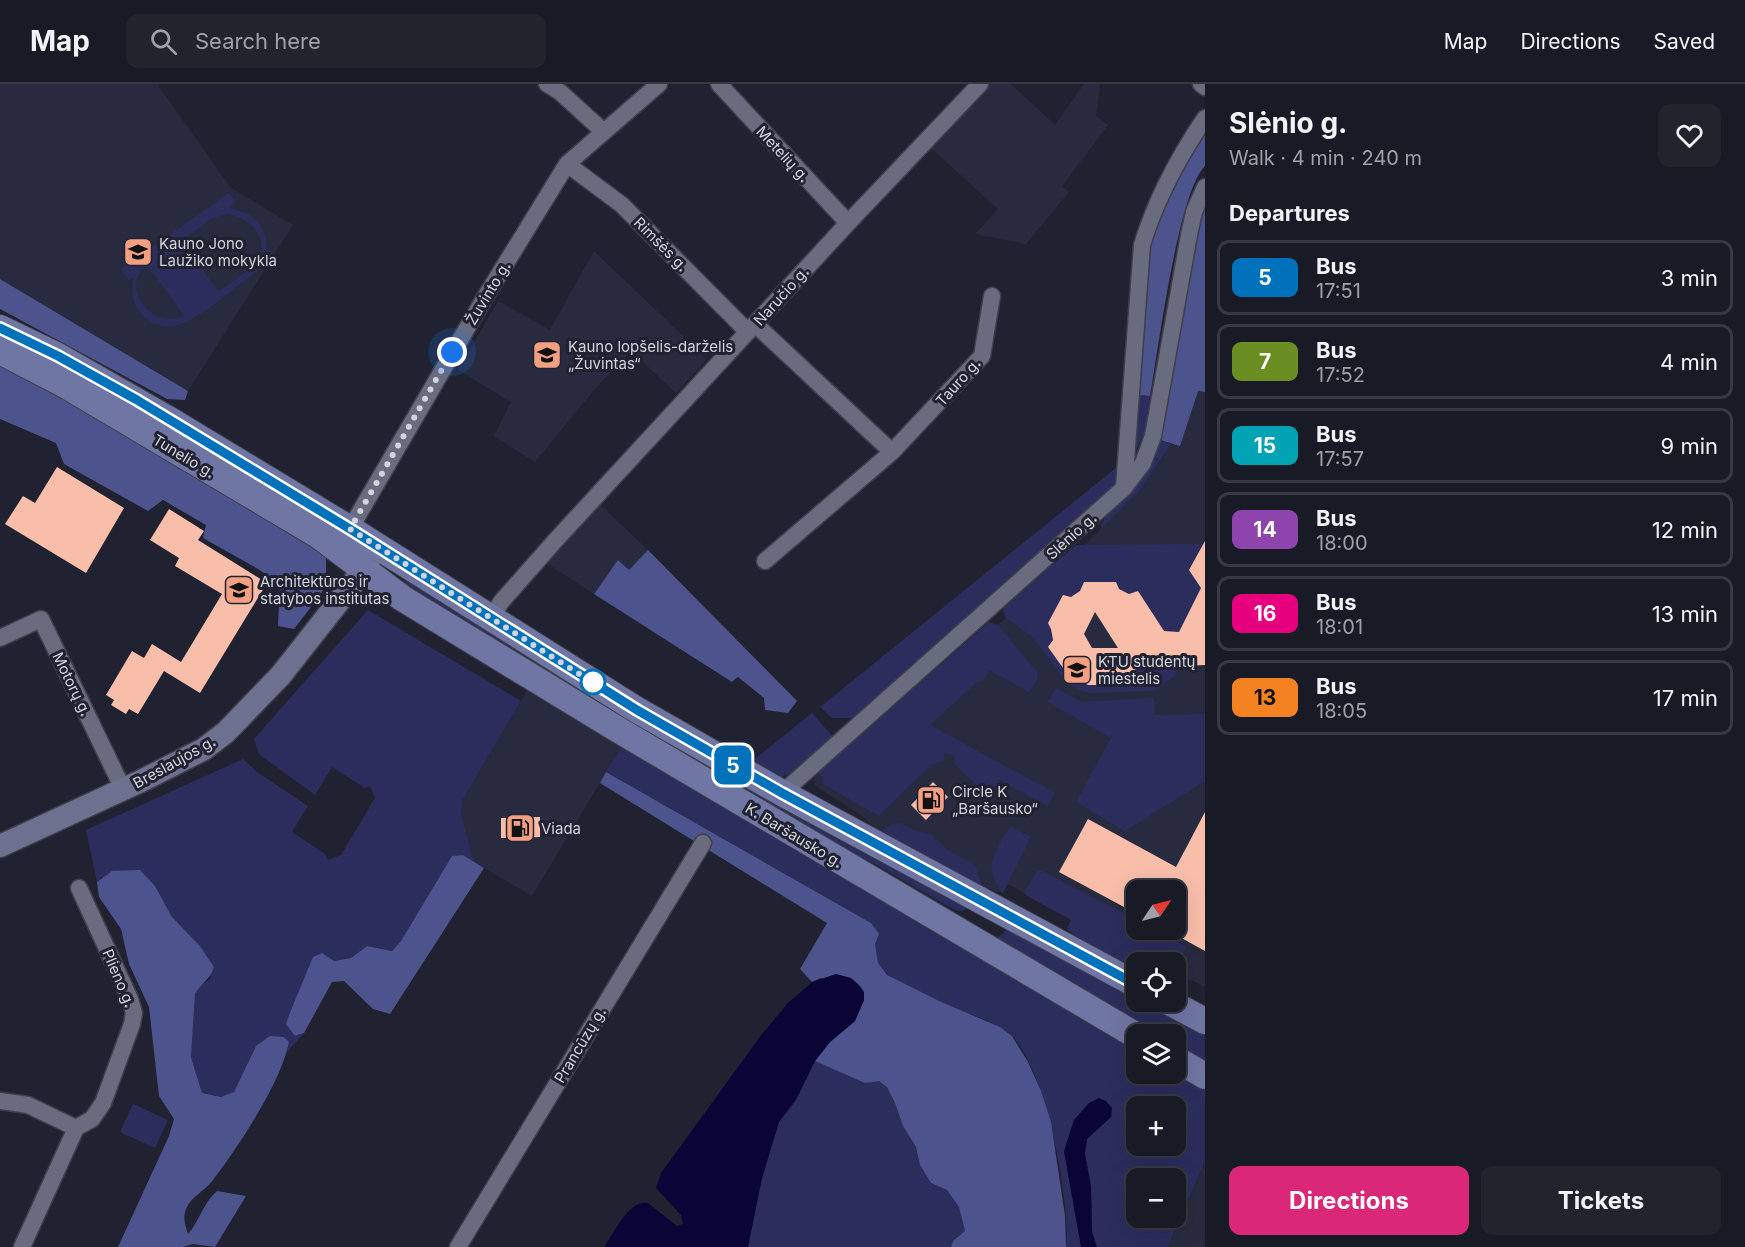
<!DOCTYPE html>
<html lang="en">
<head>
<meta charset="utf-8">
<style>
  body { margin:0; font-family:Inter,sans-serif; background:#21232d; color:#f1f3f6; height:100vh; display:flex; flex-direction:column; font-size:22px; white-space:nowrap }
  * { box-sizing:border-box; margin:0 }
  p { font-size:20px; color:#9fa1a7 }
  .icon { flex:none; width:33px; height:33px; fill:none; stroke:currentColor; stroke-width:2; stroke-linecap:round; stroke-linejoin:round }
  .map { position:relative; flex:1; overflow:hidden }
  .panel { display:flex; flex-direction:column; background:#181a25; width:540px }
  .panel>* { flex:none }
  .badge { padding:0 12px; border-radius:9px; font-size:21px; line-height:39px }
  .needle { width:39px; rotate:55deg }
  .fabs { position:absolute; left:1126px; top:796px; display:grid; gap:12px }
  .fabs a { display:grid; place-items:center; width:60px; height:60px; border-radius:12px; background:#181a25; box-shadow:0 6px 24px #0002,0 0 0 2px #363842; font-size:30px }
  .you { position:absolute; width:30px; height:30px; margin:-15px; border:4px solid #fff; border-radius:50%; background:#1a73e8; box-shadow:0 0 0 9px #1a73e833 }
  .map>.badge { position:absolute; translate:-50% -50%; box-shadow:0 0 0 3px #fff }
  h2 { padding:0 24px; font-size:22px; line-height:54px }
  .round { display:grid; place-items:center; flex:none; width:63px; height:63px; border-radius:12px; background:#21232d }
  .summary { display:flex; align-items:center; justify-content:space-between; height:102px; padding:0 24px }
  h1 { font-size:28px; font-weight:700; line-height:45px }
  .action { display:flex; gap:12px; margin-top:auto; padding:12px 24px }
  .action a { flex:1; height:69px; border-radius:12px; background:#db2777; color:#fff; font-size:24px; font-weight:700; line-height:69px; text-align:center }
  .action a+a { background:#21232d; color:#f1f3f6 }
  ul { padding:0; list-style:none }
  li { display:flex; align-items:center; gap:18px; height:75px; margin:0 12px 9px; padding:0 12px; border:3px solid #363842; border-radius:12px }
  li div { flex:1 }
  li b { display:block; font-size:22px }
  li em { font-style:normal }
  li .badge { min-width:66px; font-weight:700; text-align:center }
  header { display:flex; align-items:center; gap:36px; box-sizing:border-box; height:84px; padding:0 30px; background:#181a25; border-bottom:2px solid #363842 }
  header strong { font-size:28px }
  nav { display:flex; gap:33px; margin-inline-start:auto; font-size:21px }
  .search { width:420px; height:54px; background:#21232d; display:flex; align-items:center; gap:15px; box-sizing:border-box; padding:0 21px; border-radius:12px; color:#9fa1a7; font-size:22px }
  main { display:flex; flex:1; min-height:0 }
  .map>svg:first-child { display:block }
  .built { fill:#282b3f; fill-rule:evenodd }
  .green { fill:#2b2e5d; fill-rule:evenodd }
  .forest { fill:#4d538c }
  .water { fill:#0b0537 }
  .building { fill:#f8beaa; fill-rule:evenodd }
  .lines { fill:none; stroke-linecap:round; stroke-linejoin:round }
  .street-casing { stroke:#3e3f4b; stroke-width:19 }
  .secondary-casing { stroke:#3e3f4b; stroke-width:25 }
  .primary-casing { stroke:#3e3f4b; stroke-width:28 }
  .street { stroke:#696c7e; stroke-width:16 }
  .secondary { stroke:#6c7190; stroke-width:22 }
  .primary { stroke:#7076a3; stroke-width:26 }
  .line-casing { stroke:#fff; stroke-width:14 }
  .line { stroke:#0072bc; stroke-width:9 }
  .walk { stroke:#d1d3dd; stroke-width:6; stroke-dasharray:0 10.8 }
  .stop-dot { fill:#fff; stroke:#0072bc; stroke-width:3 }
  .labels { text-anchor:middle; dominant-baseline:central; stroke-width:6; stroke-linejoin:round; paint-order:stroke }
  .street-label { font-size:15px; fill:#d1d3dd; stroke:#202231 }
  .poi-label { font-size:15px; fill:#d1d3dd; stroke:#202231; text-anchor:start }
</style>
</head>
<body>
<header>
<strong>Map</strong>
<div class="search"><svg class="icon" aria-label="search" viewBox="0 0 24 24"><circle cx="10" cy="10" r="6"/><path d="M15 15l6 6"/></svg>Search here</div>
<nav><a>Map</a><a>Directions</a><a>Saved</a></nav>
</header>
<main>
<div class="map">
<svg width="1205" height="1163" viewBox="0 0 1205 1163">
  <rect width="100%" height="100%" fill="#202231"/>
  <path class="built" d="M0,0H157L231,104L293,141L188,307L0,195Z
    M991,0H1011L1055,41L1084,0H1100L1096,32L1108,41L1062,102L1069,108L1026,160L975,150L998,125L931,64Z
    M594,167L707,275L676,309L631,267L594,306L535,378L494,352L511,318L458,286L498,217L550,246Z
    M1205,208V903L1176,888V879L1071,836L1008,800L1003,809L982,803L873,742L858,729L820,705L815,701L814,696L815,693L889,625L900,630L1074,472L1140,406L1175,354ZM1137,807H1176V846H1137Z
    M597,418L648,466L629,487L617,477L594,510L548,480Z
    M528,605L622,662L532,812L474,778L461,729L463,715Z
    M1205,1077V1163H1168Z"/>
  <path class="green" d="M229,109L236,118L229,124C264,129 276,159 257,187C238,201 200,234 181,240C168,245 152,241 142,231C132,220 131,207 134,193L129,196L121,185ZM227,130C252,133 274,158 253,181C244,191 229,200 218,207L181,157L213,134ZM147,181L184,231V232C150,247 119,202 147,181Z
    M1140,311L1150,312L1145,348L1136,366L1134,363Z
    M1160,356L1171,360L1140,406L1101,445C1102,429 1123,417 1133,405C1145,391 1155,374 1160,356Z
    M1122,379L1118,400L858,631L853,634H832L820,623Z
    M1204,460L1189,486L1201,504L1179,548L1163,547L1139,507L1129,510L1119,505L1115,498H1084L1080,507L1071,513L1063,512L1048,539C1053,547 1055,558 1048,563C1074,601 1076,601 1122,601L1123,594L1139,584L1175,582L1176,590L1154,607L1087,609L1068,600L1033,553L1006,534L1003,527L1005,521L1076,461Z
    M407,494L968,823L962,827L953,825L868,776L838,763L573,606L404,499Z
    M368,526L521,617L463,715L461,729L474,778L463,771L452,772L401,857L392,867L367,862L351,874L334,877L295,952L304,949L287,968L289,958L256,962L234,1008L221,1013L202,1009L191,973L195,910L200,902L211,894L199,861L172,833L155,802L112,787L97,798L86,746L243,675L257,688L308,722L292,748L325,770L328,776L341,771L375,714L370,702L365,704L332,683L315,711L259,670L254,655Z
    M989,538L998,541L1037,588L1038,594L1029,608L989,586L983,597H978L930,641L1055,709L1047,722L1000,696L990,713L954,680L955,672L945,669L943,677L931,681L879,732L823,700L824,694L818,689Z
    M1056,604L1081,618L1154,614L1155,631L1205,630V697L1125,747L1076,718L1111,654L1048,618Z
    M812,629L833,653L791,689L782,693L751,678Z
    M622,662L1137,967V990H1176L1205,1007V1077L1168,1163H1097L1092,1148L1091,1103L1085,1070L1087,1055L1111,1033L1089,1019L1074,1036L1064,1067L1081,1163H1066C1072,1120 1044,978 1010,950C984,929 890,907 878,879C874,868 874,851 871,839L606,688ZM1137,1023H1176V1062H1137ZM1137,1095H1176V1134H1137Z
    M900,739L915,747L932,751L947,766L975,781L982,803L882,747L892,740Z
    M1010,742L1031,753L1003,809C981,782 995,770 1010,742Z
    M1040,786L1137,836V846H1155L1186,863L1176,882V879H1137V887L1082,857L1067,845L1071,836L1024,810L1036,788Z
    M1007,843L1137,915V918H1143L1205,951V980L1176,964V951H1153L993,856L1003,850Z
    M815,977L865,998L879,996L887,1003L895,1019L903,1042L916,1063L920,1081L931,1099L947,1106L959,1123L965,1147L953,1157L951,1163H748L762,1094L779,1038Z
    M133,1020L168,1036L155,1064L120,1048Z"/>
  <path class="forest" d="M1205,44V82C1178,108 1158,268 1150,312L1140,311L1150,159L1159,129Z
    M1205,119V308L1198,307L1180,362L1160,356L1192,161Z
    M0,195L188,307L185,316L167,315L0,225Z
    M0,280L35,297L326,472V499L321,510L294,545L278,542L280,500L258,485L203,454L206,441L163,416L148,427L64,380L56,359L0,335Z
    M648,466L797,617L788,629L765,626L764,614L738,593L732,598L594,510L618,476L629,486Z
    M606,688L871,839L879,850L875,860L878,879L887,891L939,917L1000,943L1012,952L1028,978L1041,1007L1051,1038L1065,1132L1066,1163H951L953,1157L965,1147L959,1123L947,1106L931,1099L920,1081L916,1063L903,1042L895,1019L887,1003L879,997L865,999L815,977L830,958L855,937L864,916L821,894L812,898L800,885L827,839L600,699Z
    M463,771L484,784L390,930L373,925L344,897L332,898L304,949L295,952L286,940L289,931L313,873L322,869L334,877L351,874L367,862L392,867L401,857L452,772Z
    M140,786L155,802L172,833L199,861L214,883C210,896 201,899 195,910L191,973L202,1009L221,1013L234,1008L256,962L270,952L284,953L289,958C281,999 238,1063 213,1096C206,1106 192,1112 187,1123C182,1133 185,1140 188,1150C200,1136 203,1119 217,1107L246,1112L215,1163L193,1160L183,1163H118L169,1052L174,1035L159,1012L149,923L129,880L121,845L99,813L97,798L112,787Z"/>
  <path class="water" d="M836,890L851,894L859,901L864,908V916L855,937L830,958L815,977L796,1016L779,1038L762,1094L748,1163H604C614,1149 629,1115 648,1119L677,1142L683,1140L681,1131L656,1104L661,1089L762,950L788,919L812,898Z
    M1099,1014L1106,1017L1112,1024L1111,1033L1087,1055L1085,1070L1091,1103L1092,1148L1097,1163H1081L1064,1067L1074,1036L1089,1019Z"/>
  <path class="building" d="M57,383L124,424L86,489L5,440L23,412L35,419Z
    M169,425L204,447L198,456L267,499L200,609L164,587L138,630L129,625L126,630L111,621L114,616L106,611L132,567L144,574L152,560L181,578L222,510L175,482L179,474L150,456Z
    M1205,457V581L1139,584L1123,594L1122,601H1088L1068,591L1048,563L1053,556L1051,545L1048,539L1063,511L1071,513L1080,507L1084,498H1116L1119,505L1129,510L1138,507L1164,547L1179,548L1201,504L1189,486ZM1095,528L1118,564H1092L1084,550Z
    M933,698L948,713L926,736L911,721Z
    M1205,728V867L1176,851V807H1137V830L1059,788L1088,735L1176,783Z
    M540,733V753L501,754V734Z"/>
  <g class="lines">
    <g class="street-casing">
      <path id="street" d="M547,0L560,8L604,48
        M719,0L848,139
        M1201,0L1205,3
        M567,80L622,121L748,248
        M755,240L892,368
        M1124,403L1142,161C1156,115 1178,74 1205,34
        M350,445L484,215L567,80L659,0
        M765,477L892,368L982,272L992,212
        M491,535L501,518L554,458L848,139L980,0
        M0,554L41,535L123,705
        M782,709L1124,404L1143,379L1153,352L1189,151L1194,128L1205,103
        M0,1017L28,1021L76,1044L92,1035L103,1019L132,940L134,929L130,915L79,804
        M22,1163L76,1044
        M458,1163L703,759"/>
    </g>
    <g class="secondary-casing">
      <path id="secondary" d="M0,762L141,697L204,665L226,648L281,591L351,502L372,471"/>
    </g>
    <g class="primary-casing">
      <path id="primary" d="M0,244L58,272L168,335L350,445L637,626L782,709L1137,901
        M0,267L67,302L318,451L402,514L617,645L1137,952
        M1169,918L1205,937
        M1176,975L1205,992"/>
    </g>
    <use href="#street" class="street"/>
    <use href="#secondary" class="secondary"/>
    <use href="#primary" class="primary"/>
  </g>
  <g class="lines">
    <g class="line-casing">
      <path id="line" d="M0,244L58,272L137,316L350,445L637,626L782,709L1137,901"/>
    </g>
    <use href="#line" class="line"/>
    <path class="walk" d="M452,268L350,445L600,603L593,598"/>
  </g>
  <defs>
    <g id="school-square" transform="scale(1.5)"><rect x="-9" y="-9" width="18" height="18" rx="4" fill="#f3a082" stroke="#202231"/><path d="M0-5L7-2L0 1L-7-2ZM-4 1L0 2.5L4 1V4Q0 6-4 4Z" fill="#111"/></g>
    <g id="university-square" transform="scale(1.5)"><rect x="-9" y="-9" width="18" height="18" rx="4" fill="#f3a082" stroke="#202231"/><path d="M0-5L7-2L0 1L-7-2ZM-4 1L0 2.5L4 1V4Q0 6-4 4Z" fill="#111"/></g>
    <g id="fuel-square" transform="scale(1.5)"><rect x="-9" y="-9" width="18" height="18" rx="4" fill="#f3a082" stroke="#202231"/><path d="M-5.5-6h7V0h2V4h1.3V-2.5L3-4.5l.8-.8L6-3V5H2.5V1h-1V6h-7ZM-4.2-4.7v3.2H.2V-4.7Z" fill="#111"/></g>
  </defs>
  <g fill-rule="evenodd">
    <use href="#school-square" x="138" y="168"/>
    <use href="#school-square" x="547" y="271"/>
    <use href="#university-square" x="239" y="506"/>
    <use href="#university-square" x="1077" y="586"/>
    <use href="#fuel-square" x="931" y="716"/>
    <use href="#fuel-square" x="520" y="744"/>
  </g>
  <circle class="stop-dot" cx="593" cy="598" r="12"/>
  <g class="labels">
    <g class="street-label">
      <text transform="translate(783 70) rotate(47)">Metelių g.</text>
      <text transform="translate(661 160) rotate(45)">Rimšės g.</text>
      <text transform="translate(488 209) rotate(-59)">Žuvinto g.</text>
      <text transform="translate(781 212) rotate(-48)">Naručio g.</text>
      <text transform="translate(958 298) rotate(-48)">Tauro g.</text>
      <text transform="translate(184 372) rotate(31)">Tunelio g.</text>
      <text transform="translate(1071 452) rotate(-42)">Slėnio g.</text>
      <text transform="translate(72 600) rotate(64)">Motorų g.</text>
      <text transform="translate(174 678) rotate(-29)">Breslaujos g.</text>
      <text transform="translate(794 751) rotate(31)">K. Baršausko g.</text>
      <text transform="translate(119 894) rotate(67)">Plieno g.</text>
      <text transform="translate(580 961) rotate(-59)">Prancūzų g.</text>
    </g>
    <g class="poi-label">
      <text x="159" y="159">Kauno Jono<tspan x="159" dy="17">Laužiko mokykla</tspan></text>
      <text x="568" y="262">Kauno lopšelis-darželis<tspan x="568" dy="17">„Žuvintas“</tspan></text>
      <text x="260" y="497">Architektūros ir<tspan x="260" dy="17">statybos institutas</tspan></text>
      <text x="1098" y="577">KTU studentų<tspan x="1098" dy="17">miestelis</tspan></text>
      <text x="952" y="707">Circle K<tspan x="952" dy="17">„Baršausko“</tspan></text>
      <text x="541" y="744">Viada</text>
    </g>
  </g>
</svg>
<div class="fabs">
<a><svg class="needle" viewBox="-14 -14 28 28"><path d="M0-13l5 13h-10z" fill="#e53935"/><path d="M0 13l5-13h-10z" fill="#9fa1a7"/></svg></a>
<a><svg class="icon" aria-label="locate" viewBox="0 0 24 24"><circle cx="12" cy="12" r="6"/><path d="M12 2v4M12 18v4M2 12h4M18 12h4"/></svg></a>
<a><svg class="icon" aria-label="layers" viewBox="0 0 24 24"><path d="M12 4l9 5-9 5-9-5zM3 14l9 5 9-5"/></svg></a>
<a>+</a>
<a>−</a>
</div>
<div class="you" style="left:452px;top:268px"></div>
<b class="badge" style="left:733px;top:681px;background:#0072bc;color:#fff">5</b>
</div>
<section class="panel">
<div class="summary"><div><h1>Slėnio g.</h1><p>Walk · 4 min · 240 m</p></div><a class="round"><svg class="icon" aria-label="heart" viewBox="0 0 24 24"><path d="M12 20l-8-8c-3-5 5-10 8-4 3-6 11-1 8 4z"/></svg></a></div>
<h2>Departures</h2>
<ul>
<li><span class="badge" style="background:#0072bc;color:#fff">5</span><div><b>Bus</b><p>17:51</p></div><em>3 min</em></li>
<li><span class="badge" style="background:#6b8e23;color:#fff">7</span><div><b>Bus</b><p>17:52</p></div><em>4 min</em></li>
<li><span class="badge" style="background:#00a3b4;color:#fff">15</span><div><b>Bus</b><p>17:57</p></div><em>9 min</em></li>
<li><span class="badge" style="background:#8e44ad;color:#fff">14</span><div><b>Bus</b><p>18:00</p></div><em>12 min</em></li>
<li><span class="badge" style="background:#e6007e;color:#fff">16</span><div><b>Bus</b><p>18:01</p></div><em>13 min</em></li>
<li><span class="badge" style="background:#f58220;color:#111">13</span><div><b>Bus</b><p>18:05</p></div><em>17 min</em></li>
</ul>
<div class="action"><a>Directions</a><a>Tickets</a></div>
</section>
</main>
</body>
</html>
